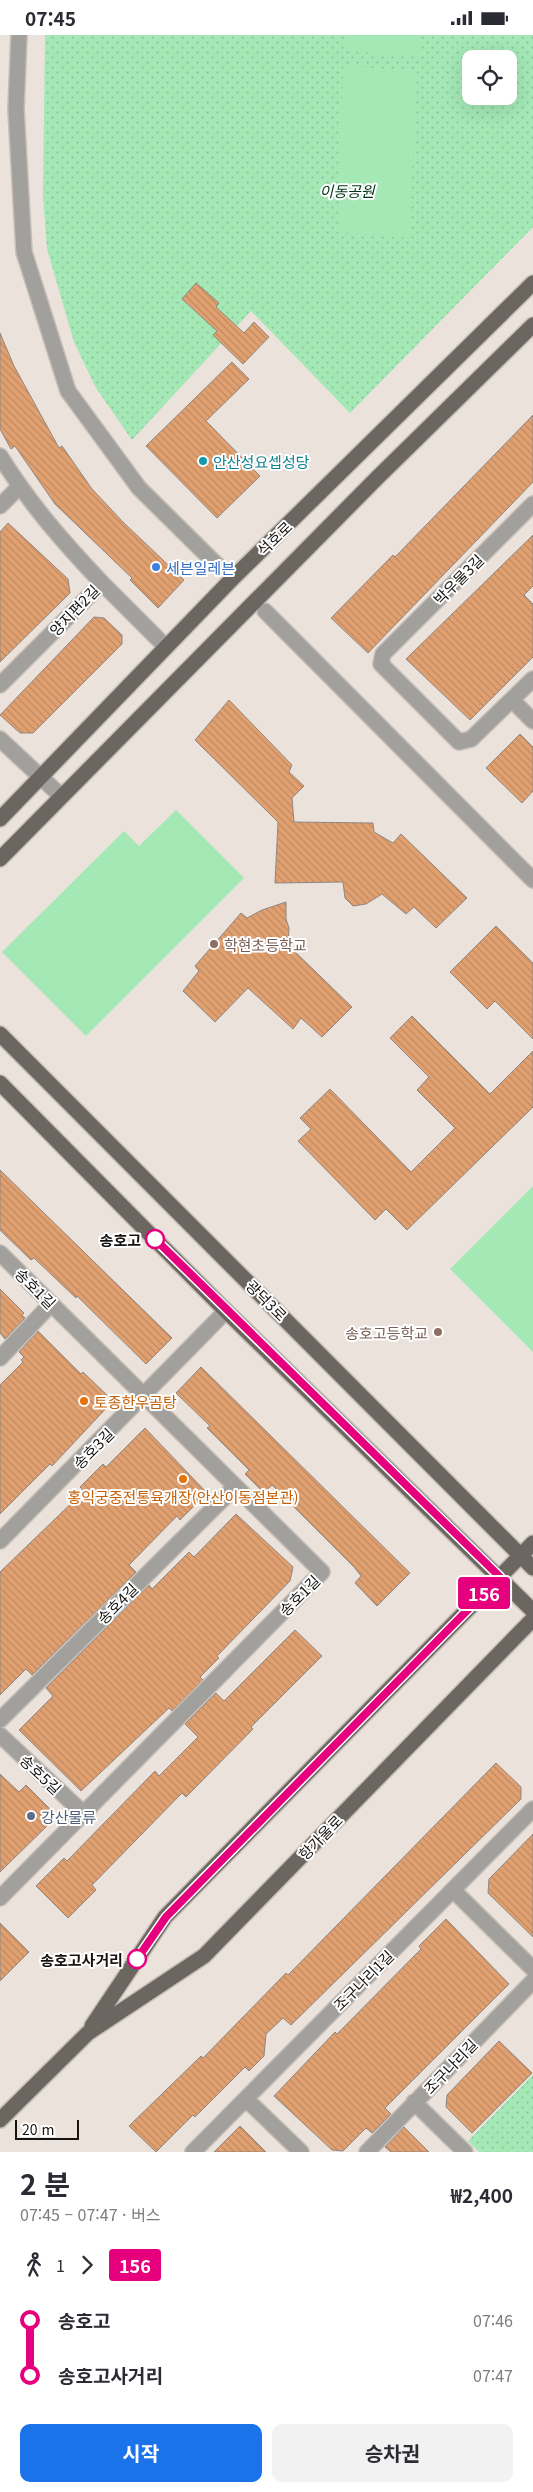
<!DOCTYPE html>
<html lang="ko">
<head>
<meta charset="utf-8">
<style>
  body { margin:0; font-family:Georgia,"Noto Sans KR",serif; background:#f2f2f3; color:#2b2b33; height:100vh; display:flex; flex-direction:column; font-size:19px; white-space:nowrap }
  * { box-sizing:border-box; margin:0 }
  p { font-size:16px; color:#7c7c81 }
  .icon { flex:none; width:28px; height:28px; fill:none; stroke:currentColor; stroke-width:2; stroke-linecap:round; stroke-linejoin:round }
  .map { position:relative; height:2117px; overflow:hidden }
  .drawer { display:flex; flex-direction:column; background:#fff; flex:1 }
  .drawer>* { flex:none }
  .badge { padding:0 10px; border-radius:4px; font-size:18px; line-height:32px }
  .controls { position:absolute; left:462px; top:15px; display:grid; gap:10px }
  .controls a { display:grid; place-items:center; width:55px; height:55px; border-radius:10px; background:#fff; box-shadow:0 5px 20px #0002; font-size:25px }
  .scale { position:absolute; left:15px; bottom:12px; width:64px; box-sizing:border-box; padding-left:5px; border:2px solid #161311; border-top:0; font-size:14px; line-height:18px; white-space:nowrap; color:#161311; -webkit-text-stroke:4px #fff; paint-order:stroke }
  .map>.badge { position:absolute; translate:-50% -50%; box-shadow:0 0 0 2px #fff }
  .legs { display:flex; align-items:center; gap:8px; height:55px; padding:0 20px; font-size:16px }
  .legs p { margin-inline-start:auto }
  .overview { display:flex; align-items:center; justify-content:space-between; height:85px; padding:0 20px }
  h1 { font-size:28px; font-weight:700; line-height:38px }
  .action { display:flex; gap:10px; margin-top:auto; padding:10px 20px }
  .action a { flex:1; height:58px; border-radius:10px; background:#1a73e8; color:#fff; font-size:20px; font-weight:700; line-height:58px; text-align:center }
  .action a+a { background:#f2f2f3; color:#2b2b33 }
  ul { padding:0 20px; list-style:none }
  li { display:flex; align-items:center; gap:18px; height:55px; font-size:19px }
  li i { display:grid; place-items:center; width:8px; height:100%; margin:0 6px; background:currentColor }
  li i::after { content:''; width:12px; height:12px; margin:-6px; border:4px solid; border-radius:50%; background:#fff }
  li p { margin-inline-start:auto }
  li:first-child i { background:linear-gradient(#0000 50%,currentColor 0) }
  li:last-child i { background:linear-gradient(currentColor 50%,#0000 0) }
  .status { display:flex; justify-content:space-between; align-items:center; height:35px; padding:0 25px; background:#fff; direction:ltr }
  .status svg { height:14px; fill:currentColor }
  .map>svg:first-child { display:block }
  .park { fill:url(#park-dots); fill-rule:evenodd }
  .pitch { fill:#a4e8b6 }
  .building { fill:url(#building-back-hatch); stroke:#908781 }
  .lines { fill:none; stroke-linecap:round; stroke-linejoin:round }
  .minor-casing { stroke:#c5bdb7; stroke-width:18 }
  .major-casing { stroke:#c5bdb7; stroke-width:18 }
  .minor { stroke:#a2a09c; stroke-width:15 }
  .major { stroke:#6b6760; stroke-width:15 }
  .line-1-casing { stroke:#fff; stroke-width:11 }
  .line-1 { stroke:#e6007e; stroke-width:8 }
  .culture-dot { fill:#0f9aa8; stroke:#fff; stroke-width:2 }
  .shop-dot { fill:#3f7fe0; stroke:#fff; stroke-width:2 }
  .education-dot { fill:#8d6e63; stroke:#fff; stroke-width:2 }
  .stop-1-dot { fill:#fff; stroke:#e6007e; stroke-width:2.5 }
  .food-dot { fill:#e8710a; stroke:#fff; stroke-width:2 }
  .service-dot { fill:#5c6f8a; stroke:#fff; stroke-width:2 }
  .labels { text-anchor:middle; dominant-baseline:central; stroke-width:4; stroke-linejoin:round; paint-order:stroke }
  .park-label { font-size:15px; font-style:italic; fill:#003617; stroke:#fff }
  .culture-label { font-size:15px; fill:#0d838f; stroke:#fff; text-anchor:start }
  .street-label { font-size:15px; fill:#161311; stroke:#fff }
  .shop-label { font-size:15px; fill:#366cbe; stroke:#fff; text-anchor:start }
  .education-label { font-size:15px; fill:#785e54; stroke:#fff; text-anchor:start }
  .stop-label { font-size:15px; font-weight:bold; fill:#161311; stroke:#fff; text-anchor:end }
  .food-label { font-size:15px; fill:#c56008; stroke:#fff; text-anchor:start }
  .service-label { font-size:15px; fill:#4e5e75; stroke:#fff; text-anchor:start }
</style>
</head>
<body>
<div class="status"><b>07:45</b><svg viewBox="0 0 49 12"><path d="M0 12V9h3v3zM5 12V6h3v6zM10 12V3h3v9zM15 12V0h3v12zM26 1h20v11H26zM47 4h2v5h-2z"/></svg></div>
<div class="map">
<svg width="533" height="2117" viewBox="0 0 533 2117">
  <defs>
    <pattern id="park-dots" width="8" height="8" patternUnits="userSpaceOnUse" patternTransform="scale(1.25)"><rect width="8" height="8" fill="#a4e8b6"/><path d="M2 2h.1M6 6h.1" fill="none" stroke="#8cc69b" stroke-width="1.8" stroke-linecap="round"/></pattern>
    <pattern id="building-back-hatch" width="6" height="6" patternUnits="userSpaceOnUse" patternTransform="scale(1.25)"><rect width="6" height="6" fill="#e1a070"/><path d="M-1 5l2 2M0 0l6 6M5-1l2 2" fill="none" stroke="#c08960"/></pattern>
  </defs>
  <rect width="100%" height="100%" fill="#ece2dc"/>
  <path class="park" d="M45,0H533V192L350,378L251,276L132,405L96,353L74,307L47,214L43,160ZM471,24H509V61H471Z
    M533,2040V2117H479L468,2106Z"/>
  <path class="pitch" d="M345,0H421L419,22L344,15Z
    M343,31L417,36L409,203L338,197Z
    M176,775L244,843L86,1001L2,917L124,796L139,811Z
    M533,1151V1317L450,1234Z"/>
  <path class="building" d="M196,248L219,268L216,272L244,298L254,287L269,302L243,329L213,300L217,296L182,264Z
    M0,298L14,331L59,413L62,411L92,454L124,488L184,545L158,573L130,545L132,543L55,469L15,411L11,414L0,394Z
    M232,327L249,344L206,386L260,441L217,483L146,411Z
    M533,380V447L368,618L331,583L393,520L395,522Z
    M8,488L68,544L70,558L0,627V497Z
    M533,500V551L524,560L533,569V622L470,685L406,624Z
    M94,582L104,583L122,600V609L33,698H20L0,680Z
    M229,665L292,730L289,737L304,751L292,763L294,787L373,788L374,797L393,808L401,799L467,863L436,893L414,872L406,879L382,859L366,869L353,871L345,863L343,847L275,848L278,787L195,705Z
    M520,699L533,712V756L522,768L486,733Z
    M286,867V884L289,893L288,910L352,972L322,1002L301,983L293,994L248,953L215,987L183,956L199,936L195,931L241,878L247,883L262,875Z
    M496,891L533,928V1004L495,966L487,974L450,937Z
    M412,981L490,1059L533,1016V1072L407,1195L386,1174L375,1185L298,1106L311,1094L300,1083L330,1054L411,1137L455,1093L417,1055L429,1042L390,1003Z
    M0,1135L172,1303L146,1329L77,1261L76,1263L34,1223L31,1225L0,1195Z
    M0,1254L24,1278L22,1280L25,1283L5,1304L0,1298Z
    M38,1296L81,1339L83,1337L113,1366L52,1431L50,1429L0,1479V1350L23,1327L21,1325L24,1322L19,1317Z
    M201,1332L410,1538L377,1571L355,1548L361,1541L354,1532L272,1450L264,1458L245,1439L249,1435L207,1393L210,1391L176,1358Z
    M145,1393L207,1458L180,1485L177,1481L129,1530L136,1537L32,1640L26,1634L0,1660V1537L84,1456L80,1452L103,1429L106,1432Z
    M236,1479L293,1532L290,1546L217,1621L219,1623L200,1642L203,1645L172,1676L169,1673L81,1756L19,1695L53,1661L46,1653L149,1550L152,1554L189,1517L194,1522Z
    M295,1595L322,1621L251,1692L253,1694L186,1762L182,1758L92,1850L96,1855L68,1883L36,1851L64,1823L67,1826L155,1736L159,1741L198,1702L185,1689L216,1658L224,1666Z
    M496,1728L521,1752V1764L291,1990L283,1983L266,1999L264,2021L249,2036L245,2032L195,2082L193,2080L156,2117L129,2091L201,2021L203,2023L286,1938L288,1940Z
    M0,1739L19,1757L26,1750L51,1775L52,1786L0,1837Z
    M533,1799V1902L488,1858L489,1844Z
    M446,1884L509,1949L385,2073L391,2079L372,2098L366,2093L343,2116L332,2115L274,2061L335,1997L337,1999L421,1914L419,1911Z
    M0,1888L29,1917L0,1946Z
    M499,2006L532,2038L472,2098L446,2072L447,2060Z
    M240,2091L266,2117H214Z
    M404,2092L429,2117H391L385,2112Z"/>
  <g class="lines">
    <g class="minor-casing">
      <path id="minor" d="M19,0L16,74L24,217L68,356L139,453L218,531
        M0,421C29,468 64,508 102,548L0,650
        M533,469L383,619L381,629L459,707L471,704L533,644
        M0,471L19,452
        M102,548L166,612
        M265,576L533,845
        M512,665L533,686
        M0,704L61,761
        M0,1218L322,1537L0,1863
        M0,1323L51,1269
        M0,1506L226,1276
        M0,1685L235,1452
        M0,1700L83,1778
        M453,1855L533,1934
        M246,2064L301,2117
        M414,2067L465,2117
        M193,2117L533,1774
        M367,2117L533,1946"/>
    </g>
    <g class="major-casing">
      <path id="major" d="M0,784L232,544L533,248
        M0,824L377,443L533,290
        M0,999L533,1533
        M0,1048L226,1276L533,1576
        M92,1991L165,1882L533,1508
        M0,2085L88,1998L204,1921L533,1584"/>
    </g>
    <use href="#minor" class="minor"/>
    <use href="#major" class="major"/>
  </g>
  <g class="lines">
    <g class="line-1-casing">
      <path id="line-1" d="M137,1924L166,1882L500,1542L155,1204"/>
    </g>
    <use href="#line-1" class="line-1"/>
  </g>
  <circle class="culture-dot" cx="203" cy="426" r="5"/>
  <circle class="shop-dot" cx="156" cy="532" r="5"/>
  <g class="education-dot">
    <circle cx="214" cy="909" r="5"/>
    <circle cx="438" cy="1297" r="5"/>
  </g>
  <g class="stop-1-dot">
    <circle cx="155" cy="1204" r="9"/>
    <circle cx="137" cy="1924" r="9"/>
  </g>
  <g class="food-dot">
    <circle cx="84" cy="1366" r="5"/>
    <circle cx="183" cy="1444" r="5"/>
  </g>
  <circle class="service-dot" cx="31" cy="1781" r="5"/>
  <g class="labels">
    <g class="park-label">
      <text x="347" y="155">이동공원</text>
    </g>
    <g class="culture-label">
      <text x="213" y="426">안산성요셉성당</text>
    </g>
    <g class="street-label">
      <text transform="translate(274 503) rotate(-44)">석호로</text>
      <text transform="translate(458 544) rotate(-45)">박우물3길</text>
      <text transform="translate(74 575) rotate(-46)">양지편2길</text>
      <text transform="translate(36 1253) rotate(45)">송호1길</text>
      <text transform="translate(267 1265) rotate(45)">광덕3로</text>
      <text transform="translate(93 1413) rotate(-45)">송호3길</text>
      <text transform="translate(299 1560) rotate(-45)">송호1길</text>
      <text transform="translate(117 1568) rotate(-45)">송호4길</text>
      <text transform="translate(41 1739) rotate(43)">송호5길</text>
      <text transform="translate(320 1802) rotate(-46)">항가울로</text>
      <text transform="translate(363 1945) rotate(-45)">조구나리1길</text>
      <text transform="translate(450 2031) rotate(-46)">조구나리길</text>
    </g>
    <g class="shop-label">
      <text x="166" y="532">세븐일레븐</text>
    </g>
    <g class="education-label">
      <text x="224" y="909">학현초등학교</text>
      <text x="428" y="1297" text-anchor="end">송호고등학교</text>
    </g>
    <g class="stop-label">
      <text x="141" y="1204">송호고</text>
      <text x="123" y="1924">송호고사거리</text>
    </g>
    <g class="food-label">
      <text x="94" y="1366">토종한우곰탕</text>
      <text x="183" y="1461" text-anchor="middle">홍익궁중전통육개장(안산이동점본관)</text>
    </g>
    <g class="service-label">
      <text x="41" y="1781">강산물류</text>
    </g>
  </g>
</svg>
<div class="controls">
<a><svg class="icon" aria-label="locate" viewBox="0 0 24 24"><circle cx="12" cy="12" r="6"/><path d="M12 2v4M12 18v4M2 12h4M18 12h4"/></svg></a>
</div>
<div class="scale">20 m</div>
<b class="badge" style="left:484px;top:1558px;background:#e6007e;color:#fff">156</b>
</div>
<section class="drawer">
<div class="overview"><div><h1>2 분</h1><p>07:45 – 07:47 · 버스</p></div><b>₩2,400</b></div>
<div class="legs"><svg class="icon" aria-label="walk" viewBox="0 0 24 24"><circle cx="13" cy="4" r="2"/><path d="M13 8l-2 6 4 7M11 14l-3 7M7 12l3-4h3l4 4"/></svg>1<svg class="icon" aria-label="forward" viewBox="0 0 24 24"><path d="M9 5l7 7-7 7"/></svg><b class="badge" style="background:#e6007e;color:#fff">156</b></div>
<ul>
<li><i style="color:#e6007e"></i><b>송호고</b><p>07:46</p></li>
<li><i style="color:#e6007e"></i><b>송호고사거리</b><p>07:47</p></li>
</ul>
<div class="action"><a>시작</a><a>승차권</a></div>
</section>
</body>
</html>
